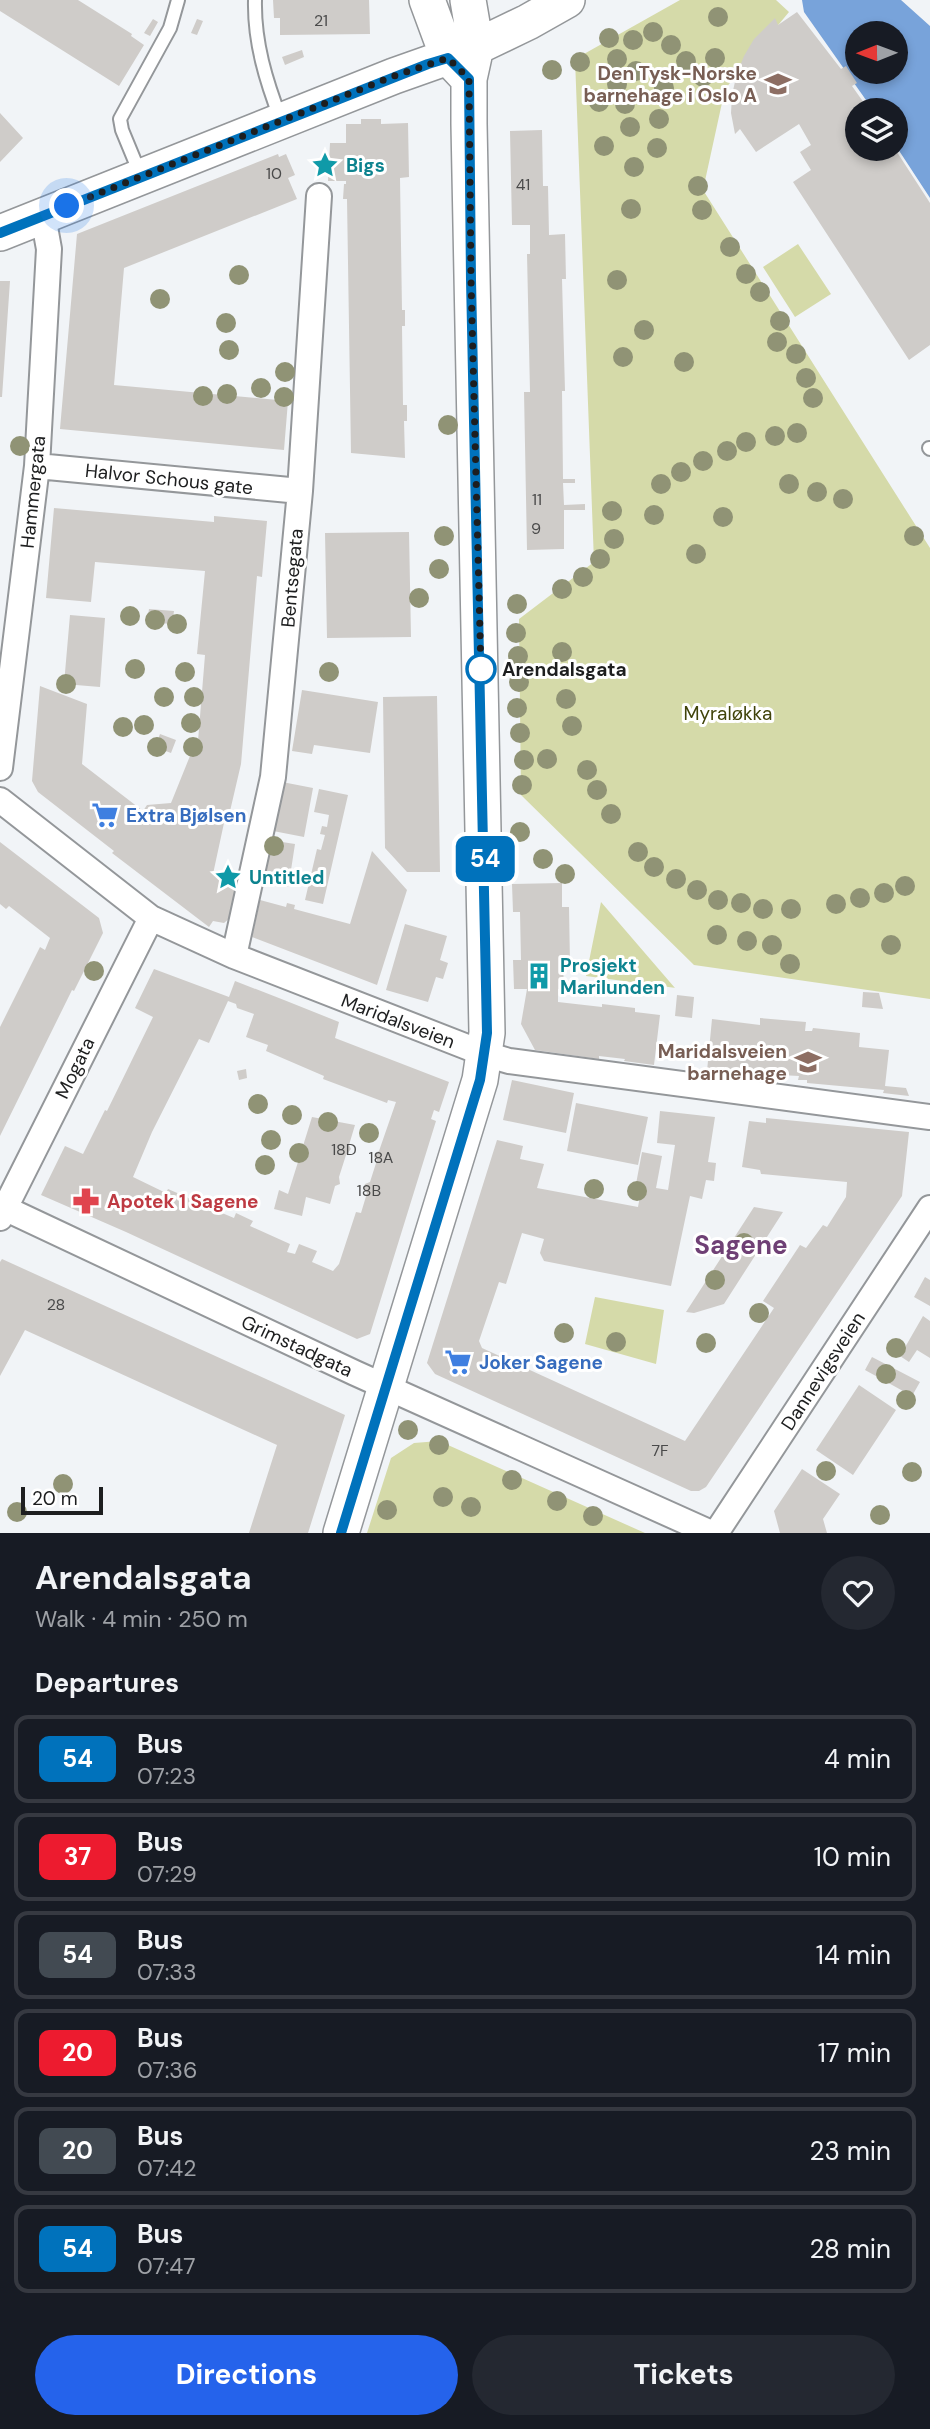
<!DOCTYPE html>
<html lang="en">
<head>
<meta charset="utf-8">
<style>
  body { margin:0; font-family:"DM Sans",sans-serif; background:#242831; color:#f1f3f6; height:100vh; display:flex; flex-direction:column; font-size:26px; white-space:nowrap }
  * { box-sizing:border-box; margin:0 }
  p { font-size:23px; color:#9ea1a6 }
  .icon { flex:none; width:38px; height:38px; fill:none; stroke:currentColor; stroke-width:2; stroke-linecap:round; stroke-linejoin:round }
  .map { position:relative; height:1533px; overflow:hidden }
  .panel { display:flex; flex-direction:column; background:#171b24; flex:1 }
  .panel>* { flex:none }
  .badge { padding:0 14px; border-radius:10px; font-size:24px; line-height:46px }
  .needle { width:46px; rotate:269deg }
  .buttons { position:absolute; left:845px; top:21px; display:grid; gap:14px }
  .buttons a { display:grid; place-items:center; width:63px; height:63px; border-radius:50%; background:#171b24; box-shadow:0 4px 10px #0003; font-size:35px }
  .scale { position:absolute; left:21px; bottom:18px; width:82px; box-sizing:border-box; padding-left:7px; border:4px solid #1d1e1f; border-top:0; font-size:19px; line-height:24px; white-space:nowrap; color:#1d1e1f; -webkit-text-stroke:5px #fff; paint-order:stroke }
  .you { position:absolute; width:35px; height:35px; margin:-18px; border:5px solid #fff; border-radius:50%; background:#1a73e8; box-shadow:0 0 0 10px #1a73e833 }
  .map>.badge { position:absolute; translate:-50% -50%; box-shadow:0 0 0 4px #fff }
  h2 { padding:0 35px; font-size:26px; line-height:63px }
  .round { display:grid; place-items:center; flex:none; width:74px; height:74px; border-radius:37px; background:#242831 }
  .summary { display:flex; align-items:center; justify-content:space-between; height:119px; padding:0 35px }
  h1 { font-size:33px; font-weight:700; line-height:52px }
  .cta { display:flex; gap:14px; margin-top:auto; padding:14px 35px }
  .cta a { flex:1; height:80px; border-radius:42px; background:#2563eb; color:#fff; font-size:28px; font-weight:700; line-height:80px; text-align:center }
  .cta a+a { background:#242831; color:#f1f3f6 }
  ul { padding:0; list-style:none }
  li { display:flex; align-items:center; gap:21px; height:88px; margin:0 14px 10px; padding:0 21px; border:4px solid #363941; border-radius:14px }
  li div { flex:1 }
  li b { display:block; font-size:26px }
  li em { font-style:normal }
  li .badge { min-width:77px; font-weight:700; text-align:center }
  .map>svg:first-child { display:block }
  .green { fill:#d5daa9 }
  .water { fill:#78a3da; fill-rule:evenodd }
  .building { fill:#cfccc9; fill-rule:evenodd }
  .lines { fill:none; stroke-linecap:round; stroke-linejoin:round }
  .lane-casing { stroke:#94979a; stroke-width:16 }
  .street-casing { stroke:#94979a; stroke-width:28 }
  .secondary-casing { stroke:#94979a; stroke-width:38 }
  .lane { stroke:#fff; stroke-width:12 }
  .street { stroke:#fff; stroke-width:24 }
  .secondary { stroke:#fff; stroke-width:35 }
  .tree { fill:#909375 }
  .line-casing { stroke:#fff; stroke-width:16 }
  .line { stroke:#0072bc; stroke-width:10 }
  .walk { stroke:#1d1e1f; stroke-width:7; stroke-dasharray:0 12.6 }
  .stop-dot { fill:#fff; stroke:#0072bc; stroke-width:3.5 }
  .labels { text-anchor:middle; dominant-baseline:central; stroke-width:6; stroke-linejoin:round; paint-order:stroke }
  .number-label { font-size:16px; fill:#4a4a4a }
  .education-label { font-size:19px; font-weight:bold; fill:#785e54; stroke:#fff; text-anchor:end }
  .culture-label { font-size:19px; font-weight:bold; fill:#0d838f; stroke:#fff; text-anchor:start }
  .street-label { font-size:19px; fill:#1d1e1f; stroke:#fff }
  .stop-label { font-size:19px; font-weight:bold; fill:#1d1e1f; stroke:#fff; text-anchor:start }
  .park-label { font-size:19px; fill:#40430a; stroke:#fff }
  .shop-label { font-size:19px; font-weight:bold; fill:#366cbe; stroke:#fff; text-anchor:start }
  .health-label { font-size:19px; font-weight:bold; fill:#be3a42; stroke:#fff; text-anchor:start }
  .district-label { font-size:26px; font-weight:bold; fill:#6f4075; stroke:#fff }
</style>
</head>
<body>
<div class="map">
<svg width="930" height="1533" viewBox="0 0 930 1533">
  <rect width="100%" height="100%" fill="#f1f4f7"/>
  <path class="green" d="M680,0H776L789,12L725,89L703,190L930,548V999L694,965L521,795L519,619L594,562L575,59Z
    M798,244L831,294L795,317L763,267Z
    M601,902L675,988H676L586,976Z
    M595,1297L664,1310L656,1364L585,1344Z
    M439,1441L645,1533H367L391,1458L414,1443Z"/>
  <path class="water" d="M802,0H901L930,26V198L896,146V110H873L804,12ZM858,33H896V72H858Z"/>
  <path class="building" d="M0,0H78L132,34L131,36L144,45L119,86L0,11Z
    M273,0H369L370,34L280,35V18H274Z
    M797,12L841,69L846,66L857,83L852,86L869,110L877,105L881,110H858V149H895L930,203V345L909,360L793,182L811,170L800,152L811,145L799,124L756,152L740,129L735,134L731,113L732,95L737,73L744,56L754,39L775,18L778,25Z
    M153,19L158,22L150,36L144,33Z
    M197,19L203,21L197,35L191,33Z
    M302,50L304,57L285,65L282,57Z
    M0,113L23,138L0,162Z
    M361,119H381V124L408,123L409,177L400,178L402,310H405V326H402L403,405H407V421H404L405,458L351,453L347,199H343L344,184H346V181H328L330,143H346V124H361Z
    M542,130L543,186H548L549,235L565,234L566,279H562L565,391H562L563,479H575V483H563L564,505L585,504V510H564V549L527,550L524,392H530L527,254H530V225H512L510,131Z
    M278,154L279,157L286,154L295,175L288,178L297,199L124,268L114,385L288,401L284,450L60,429L77,234Z
    M0,281H10L2,397H0Z
    M54,508L214,522V516L267,521L262,577L257,576L241,764L227,824L224,823L213,874L239,879L231,917L224,923L213,921L209,927L112,853L114,851L38,792L32,781L40,686L87,704L82,764L143,811L147,805L171,803L194,746L195,747L198,741L205,655L197,654L205,571L95,562L91,602L46,598Z
    M409,532L411,637L327,638L325,533Z
    M149,609L174,611L172,624L147,622Z
    M70,615L105,618L100,687L64,684Z
    M302,690L378,702L370,753L314,745L312,754L292,751Z
    M437,696L440,872H407L385,848L383,697Z
    M160,734L176,740L171,753L155,747Z
    M277,781L313,788L304,837L268,830Z
    M319,789L348,795L323,904L305,900L317,849L321,850L325,835L320,834L322,826L327,827L329,815L314,812Z
    M269,840L295,844L291,870H293L292,875H290L288,887L262,883Z
    M0,842L99,918L103,933L74,991L72,990L0,1136V1027L40,947L45,950L50,938L9,906L6,909L0,904Z
    M372,851L407,890L377,985L252,937L260,900L286,907L287,903L295,905L294,909L350,924Z
    M562,883V907H569L570,964H563L564,989H558V1002L602,1007V1004L635,1008V1012L660,1015L654,1065L624,1061L625,1059L599,1056V1059L535,1050L521,1024L527,989H514L513,960H521L520,912H513L512,884Z
    M405,924L447,936L440,960L448,963L443,979L436,977L428,1002L386,990Z
    M154,969L229,997L235,981L284,1000L339,1022L335,1038L449,1082L439,1112L434,1110L431,1119L436,1121L370,1334L357,1339L126,1232L41,1195L65,1146L83,1154L105,1110L107,1111L153,1017L135,1008ZM228,1001L236,1004L237,1008L254,1014L246,1037L268,1045L266,1051L324,1076L323,1079L387,1103L388,1100L396,1102L379,1151L375,1153L374,1157L377,1160L370,1182L365,1184L364,1189L367,1193L361,1213L356,1212L339,1264L333,1271L312,1262L317,1251L299,1244L295,1254L287,1252L290,1244L250,1226L253,1221L236,1213L234,1218L203,1205L202,1209L196,1207L198,1202L168,1189L166,1193L133,1177L152,1132L199,1039L209,1043Z
    M863,992L879,993L883,1009L862,1007Z
    M677,995L694,997L692,1018L675,1016Z
    M760,1018L806,1022L805,1031H812L813,1028L860,1033L859,1047L889,1050L885,1086L906,1088L909,1096L883,1093L884,1090L807,1083V1080H798L799,1076L707,1071L712,1019L760,1025Z
    M246,1069L247,1078L239,1080L237,1071Z
    M512,1080L574,1093L566,1133L503,1120Z
    M576,1103L648,1117L638,1165L567,1151Z
    M660,1111L715,1117L708,1162L716,1163L714,1181L706,1180L702,1199L690,1196L671,1286L544,1261L540,1253L544,1239L522,1233L506,1284L499,1282L479,1341L482,1348L685,1441L774,1308L763,1301L800,1245L806,1248L823,1225L827,1227L846,1197L847,1182L761,1174L760,1170L742,1167L749,1121L766,1123V1118L909,1132L902,1196L706,1487L699,1491H691L435,1374L427,1363L497,1140L523,1146L520,1159L544,1164L537,1188L638,1207L642,1185L636,1184L642,1152L662,1156L656,1188L668,1190L675,1145L657,1143Z
    M312,1117L355,1125L349,1145L351,1149L346,1155L339,1177L340,1184L335,1186L330,1204L306,1197L302,1216L274,1209L279,1190L288,1194Z
    M754,1207L783,1212L724,1304L694,1313L686,1312Z
    M2,1259L345,1415L308,1533H249L277,1445L25,1330L0,1376V1262Z
    M925,1277L930,1280V1306L914,1297Z
    M923,1316L930,1321V1358L917,1350L909,1362L900,1356Z
    M872,1357L920,1382L912,1396L865,1370Z
    M859,1385L896,1410L853,1475L816,1450Z
    M802,1469L840,1494L823,1519L827,1533H780L774,1511Z"/>
  <g class="lines">
    <g class="lane-casing">
      <path id="lane" d="M255,0C254,42 266,81 281,120
        M141,176L122,130L120,119L170,28L178,0
        M929,448L930,449"/>
    </g>
    <g class="street-casing">
      <path id="street" d="M37,466L300,491
        M0,768L37,466L49,249L43,216
        M0,800L151,918L234,956L485,1054L509,1061L930,1117
        M234,956L273,777L300,491L319,196
        M0,1206L355,1373L711,1533
        M0,1218L151,918
        M716,1533L930,1208"/>
    </g>
    <g class="secondary-casing">
      <path id="secondary" d="M427,0L448,57L464,74
        M0,233L394,76L476,47L528,22L567,0
        M341,1533L480,1080L487,1033L469,124V79L476,47L468,0"/>
    </g>
    <use href="#lane" class="lane"/>
    <use href="#street" class="street"/>
    <use href="#secondary" class="secondary"/>
  </g>
  <g class="tree">
    <circle cx="718" cy="17" r="10"/>
    <circle cx="653" cy="32" r="10"/>
    <circle cx="609" cy="38" r="10"/>
    <circle cx="633" cy="40" r="10"/>
    <circle cx="671" cy="45" r="10"/>
    <circle cx="715" cy="58" r="10"/>
    <circle cx="617" cy="59" r="10"/>
    <circle cx="686" cy="61" r="10"/>
    <circle cx="580" cy="62" r="10"/>
    <circle cx="552" cy="70" r="10"/>
    <circle cx="636" cy="71" r="10"/>
    <circle cx="703" cy="77" r="10"/>
    <circle cx="617" cy="84" r="10"/>
    <circle cx="664" cy="88" r="10"/>
    <circle cx="599" cy="102" r="10"/>
    <circle cx="625" cy="104" r="10"/>
    <circle cx="659" cy="119" r="10"/>
    <circle cx="630" cy="127" r="10"/>
    <circle cx="604" cy="146" r="10"/>
    <circle cx="657" cy="148" r="10"/>
    <circle cx="634" cy="167" r="10"/>
    <circle cx="698" cy="186" r="10"/>
    <circle cx="631" cy="209" r="10"/>
    <circle cx="702" cy="210" r="10"/>
    <circle cx="730" cy="247" r="10"/>
    <circle cx="746" cy="274" r="10"/>
    <circle cx="239" cy="275" r="10"/>
    <circle cx="617" cy="280" r="10"/>
    <circle cx="760" cy="292" r="10"/>
    <circle cx="160" cy="299" r="10"/>
    <circle cx="780" cy="321" r="10"/>
    <circle cx="226" cy="323" r="10"/>
    <circle cx="644" cy="330" r="10"/>
    <circle cx="777" cy="342" r="10"/>
    <circle cx="229" cy="350" r="10"/>
    <circle cx="796" cy="354" r="10"/>
    <circle cx="623" cy="357" r="10"/>
    <circle cx="684" cy="362" r="10"/>
    <circle cx="285" cy="372" r="10"/>
    <circle cx="806" cy="378" r="10"/>
    <circle cx="261" cy="388" r="10"/>
    <circle cx="227" cy="394" r="10"/>
    <circle cx="203" cy="396" r="10"/>
    <circle cx="284" cy="397" r="10"/>
    <circle cx="813" cy="398" r="10"/>
    <circle cx="448" cy="425" r="10"/>
    <circle cx="797" cy="433" r="10"/>
    <circle cx="775" cy="436" r="10"/>
    <circle cx="746" cy="442" r="10"/>
    <circle cx="20" cy="446" r="10"/>
    <circle cx="727" cy="451" r="10"/>
    <circle cx="703" cy="461" r="10"/>
    <circle cx="681" cy="472" r="10"/>
    <circle cx="661" cy="484" r="10"/>
    <circle cx="789" cy="484" r="10"/>
    <circle cx="817" cy="492" r="10"/>
    <circle cx="843" cy="499" r="10"/>
    <circle cx="612" cy="511" r="10"/>
    <circle cx="654" cy="515" r="10"/>
    <circle cx="723" cy="517" r="10"/>
    <circle cx="444" cy="536" r="10"/>
    <circle cx="914" cy="536" r="10"/>
    <circle cx="614" cy="539" r="10"/>
    <circle cx="696" cy="554" r="10"/>
    <circle cx="600" cy="559" r="10"/>
    <circle cx="439" cy="569" r="10"/>
    <circle cx="583" cy="577" r="10"/>
    <circle cx="562" cy="589" r="10"/>
    <circle cx="419" cy="598" r="10"/>
    <circle cx="517" cy="604" r="10"/>
    <circle cx="130" cy="616" r="10"/>
    <circle cx="155" cy="620" r="10"/>
    <circle cx="177" cy="624" r="10"/>
    <circle cx="516" cy="633" r="10"/>
    <circle cx="562" cy="652" r="10"/>
    <circle cx="518" cy="656" r="10"/>
    <circle cx="135" cy="669" r="10"/>
    <circle cx="185" cy="672" r="10"/>
    <circle cx="329" cy="672" r="10"/>
    <circle cx="519" cy="682" r="10"/>
    <circle cx="66" cy="684" r="10"/>
    <circle cx="164" cy="697" r="10"/>
    <circle cx="194" cy="697" r="10"/>
    <circle cx="566" cy="699" r="10"/>
    <circle cx="517" cy="708" r="10"/>
    <circle cx="191" cy="723" r="10"/>
    <circle cx="144" cy="725" r="10"/>
    <circle cx="572" cy="726" r="10"/>
    <circle cx="123" cy="727" r="10"/>
    <circle cx="520" cy="733" r="10"/>
    <circle cx="157" cy="747" r="10"/>
    <circle cx="193" cy="747" r="10"/>
    <circle cx="547" cy="759" r="10"/>
    <circle cx="524" cy="760" r="10"/>
    <circle cx="587" cy="770" r="10"/>
    <circle cx="522" cy="785" r="10"/>
    <circle cx="597" cy="790" r="10"/>
    <circle cx="611" cy="814" r="10"/>
    <circle cx="520" cy="832" r="10"/>
    <circle cx="274" cy="846" r="10"/>
    <circle cx="638" cy="852" r="10"/>
    <circle cx="543" cy="859" r="10"/>
    <circle cx="654" cy="867" r="10"/>
    <circle cx="565" cy="874" r="10"/>
    <circle cx="676" cy="879" r="10"/>
    <circle cx="905" cy="886" r="10"/>
    <circle cx="697" cy="890" r="10"/>
    <circle cx="884" cy="893" r="10"/>
    <circle cx="860" cy="898" r="10"/>
    <circle cx="718" cy="900" r="10"/>
    <circle cx="741" cy="903" r="10"/>
    <circle cx="836" cy="904" r="10"/>
    <circle cx="763" cy="909" r="10"/>
    <circle cx="791" cy="909" r="10"/>
    <circle cx="717" cy="935" r="10"/>
    <circle cx="747" cy="941" r="10"/>
    <circle cx="772" cy="945" r="10"/>
    <circle cx="891" cy="945" r="10"/>
    <circle cx="790" cy="964" r="10"/>
    <circle cx="94" cy="971" r="10"/>
    <circle cx="258" cy="1104" r="10"/>
    <circle cx="292" cy="1115" r="10"/>
    <circle cx="328" cy="1122" r="10"/>
    <circle cx="369" cy="1133" r="10"/>
    <circle cx="271" cy="1140" r="10"/>
    <circle cx="299" cy="1153" r="10"/>
    <circle cx="265" cy="1165" r="10"/>
    <circle cx="594" cy="1189" r="10"/>
    <circle cx="637" cy="1191" r="10"/>
    <circle cx="744" cy="1243" r="10"/>
    <circle cx="715" cy="1280" r="10"/>
    <circle cx="759" cy="1313" r="10"/>
    <circle cx="564" cy="1333" r="10"/>
    <circle cx="616" cy="1342" r="10"/>
    <circle cx="706" cy="1343" r="10"/>
    <circle cx="896" cy="1348" r="10"/>
    <circle cx="886" cy="1374" r="10"/>
    <circle cx="906" cy="1400" r="10"/>
    <circle cx="408" cy="1430" r="10"/>
    <circle cx="439" cy="1445" r="10"/>
    <circle cx="826" cy="1471" r="10"/>
    <circle cx="912" cy="1472" r="10"/>
    <circle cx="512" cy="1480" r="10"/>
    <circle cx="63" cy="1484" r="10"/>
    <circle cx="443" cy="1497" r="10"/>
    <circle cx="557" cy="1501" r="10"/>
    <circle cx="471" cy="1507" r="10"/>
    <circle cx="387" cy="1510" r="10"/>
    <circle cx="17" cy="1512" r="10"/>
    <circle cx="880" cy="1515" r="10"/>
    <circle cx="593" cy="1516" r="10"/>
  </g>
  <g class="lines">
    <g class="line-casing">
      <path id="line" d="M0,233L428,64L448,58L469,79L471,280L487,1033L480,1080L341,1533"/>
    </g>
    <use href="#line" class="line"/>
    <path class="walk" d="M67,206L394,76L448,58L469,79L471,280L481,673V669"/>
  </g>
  <defs>
    <g id="school-bare" transform="scale(2.1)"><path d="M0-5L7-2L0 1L-7-2ZM-4 1L0 2.5L4 1V4Q0 6-4 4Z" fill="#8d6e63" stroke="#fff" stroke-width="2.5" paint-order="stroke"/></g>
    <g id="sight-bare" transform="scale(2.1)"><path d="M0-6L1.8-2.2L6-1.7L2.9 1.2L3.7 5.4L0 3.3L-3.7 5.4L-2.9 1.2L-6-1.7L-1.8-2.2Z" fill="#0f9aa8" stroke="#fff" stroke-width="2.5" paint-order="stroke"/></g>
    <g id="supermarket-bare" transform="scale(2.1)"><path d="M-6-5.5h2.5l.6 2H6L4.5 2H-2.5L-4.4-4H-6ZM-1.5 3.2a1.3 1.3 0 1 0 .1 0ZM3 3.2a1.3 1.3 0 1 0 .1 0Z" fill="#3f7fe0" stroke="#fff" stroke-width="2.5" paint-order="stroke"/></g>
    <g id="building-bare" transform="scale(2.1)"><path d="M-4-6H4V6H1V3H-1V6H-4ZM-2.5-4.3h1.7v1.8h-1.7ZM.8-4.3h1.7v1.8H.8ZM-2.5-1h1.7V.8h-1.7ZM.8-1h1.7V.8H.8Z" fill="#0f9aa8" stroke="#fff" stroke-width="2.5" paint-order="stroke"/></g>
    <g id="pharmacy-bare" transform="scale(2.1)"><path d="M-2-6h4v4h4v4h-4v4h-4v-4h-4v-4h4Z" fill="#e0444e" stroke="#fff" stroke-width="2.5" paint-order="stroke"/></g>
  </defs>
  <g fill-rule="evenodd">
    <use href="#school-bare" x="778" y="84"/>
    <use href="#sight-bare" x="325" y="165"/>
    <use href="#supermarket-bare" x="105" y="815"/>
    <use href="#sight-bare" x="228" y="877"/>
    <use href="#building-bare" x="539" y="976"/>
    <use href="#school-bare" x="808" y="1062"/>
    <use href="#pharmacy-bare" x="86" y="1201"/>
    <use href="#supermarket-bare" x="458" y="1362"/>
  </g>
  <circle class="stop-dot" cx="481" cy="669" r="14"/>
  <g class="labels">
    <g class="number-label">
      <text x="321" y="20">21</text>
      <text x="274" y="173">10</text>
      <text x="523" y="184">41</text>
      <text x="537" y="499">11</text>
      <text x="536" y="528">9</text>
      <text x="344" y="1149">18D</text>
      <text x="381" y="1157">18A</text>
      <text x="369" y="1190">18B</text>
      <text x="56" y="1304">28</text>
      <text x="660" y="1450">7F</text>
    </g>
    <g class="education-label">
      <text x="757" y="73">Den Tysk-Norske<tspan x="757" dy="22">barnehage i Oslo A</tspan></text>
      <text x="787" y="1051">Maridalsveien<tspan x="787" dy="22">barnehage</tspan></text>
    </g>
    <g class="culture-label">
      <text x="346" y="165">Bigs</text>
      <text x="249" y="877">Untitled</text>
      <text x="560" y="965">Prosjekt<tspan x="560" dy="22">Marilunden</tspan></text>
    </g>
    <g class="street-label">
      <text transform="translate(169 479) rotate(6)">Halvor Schous gate</text>
      <text transform="translate(33 492) rotate(-84)">Hammergata</text>
      <text transform="translate(292 578) rotate(-85)">Bentsegata</text>
      <text transform="translate(398 1021) rotate(21)">Maridalsveien</text>
      <text transform="translate(75 1068) rotate(-64)">Mogata</text>
      <text transform="translate(297 1346) rotate(25)">Grimstadgata</text>
      <text transform="translate(823 1371) rotate(-57)">Dannevigsveien</text>
    </g>
    <g class="stop-label">
      <text x="502" y="669">Arendalsgata</text>
    </g>
    <g class="park-label">
      <text x="728" y="713">Myraløkka</text>
    </g>
    <g class="shop-label">
      <text x="126" y="815">Extra Bjølsen</text>
      <text x="479" y="1362">Joker Sagene</text>
    </g>
    <g class="health-label">
      <text x="107" y="1201">Apotek 1 Sagene</text>
    </g>
    <g class="district-label">
      <text x="741" y="1245">Sagene</text>
    </g>
  </g>
</svg>
<div class="buttons">
<a><svg class="needle" viewBox="-14 -14 28 28"><path d="M0-13l5 13h-10z" fill="#e53935"/><path d="M0 13l5-13h-10z" fill="#9ea1a6"/></svg></a>
<a><svg class="icon" aria-label="layers" viewBox="0 0 24 24"><path d="M12 4l9 5-9 5-9-5zM3 14l9 5 9-5"/></svg></a>
</div>
<div class="scale">20 m</div>
<div class="you" style="left:67px;top:206px"></div>
<b class="badge" style="left:485px;top:859px;background:#0072bc;color:#fff">54</b>
</div>
<section class="panel">
<div class="summary"><div><h1>Arendalsgata</h1><p>Walk · 4 min · 250 m</p></div><a class="round"><svg class="icon" aria-label="heart" viewBox="0 0 24 24"><path d="M12 20l-8-8c-3-5 5-10 8-4 3-6 11-1 8 4z"/></svg></a></div>
<h2>Departures</h2>
<ul>
<li><span class="badge" style="background:#0072bc;color:#fff">54</span><div><b>Bus</b><p>07:23</p></div><em>4 min</em></li>
<li><span class="badge" style="background:#ed1b2f;color:#fff">37</span><div><b>Bus</b><p>07:29</p></div><em>10 min</em></li>
<li><span class="badge" style="background:#424a52;color:#fff">54</span><div><b>Bus</b><p>07:33</p></div><em>14 min</em></li>
<li><span class="badge" style="background:#ed1b2f;color:#fff">20</span><div><b>Bus</b><p>07:36</p></div><em>17 min</em></li>
<li><span class="badge" style="background:#424a52;color:#fff">20</span><div><b>Bus</b><p>07:42</p></div><em>23 min</em></li>
<li><span class="badge" style="background:#0072bc;color:#fff">54</span><div><b>Bus</b><p>07:47</p></div><em>28 min</em></li>
</ul>
<div class="cta"><a>Directions</a><a>Tickets</a></div>
</section>
</body>
</html>
